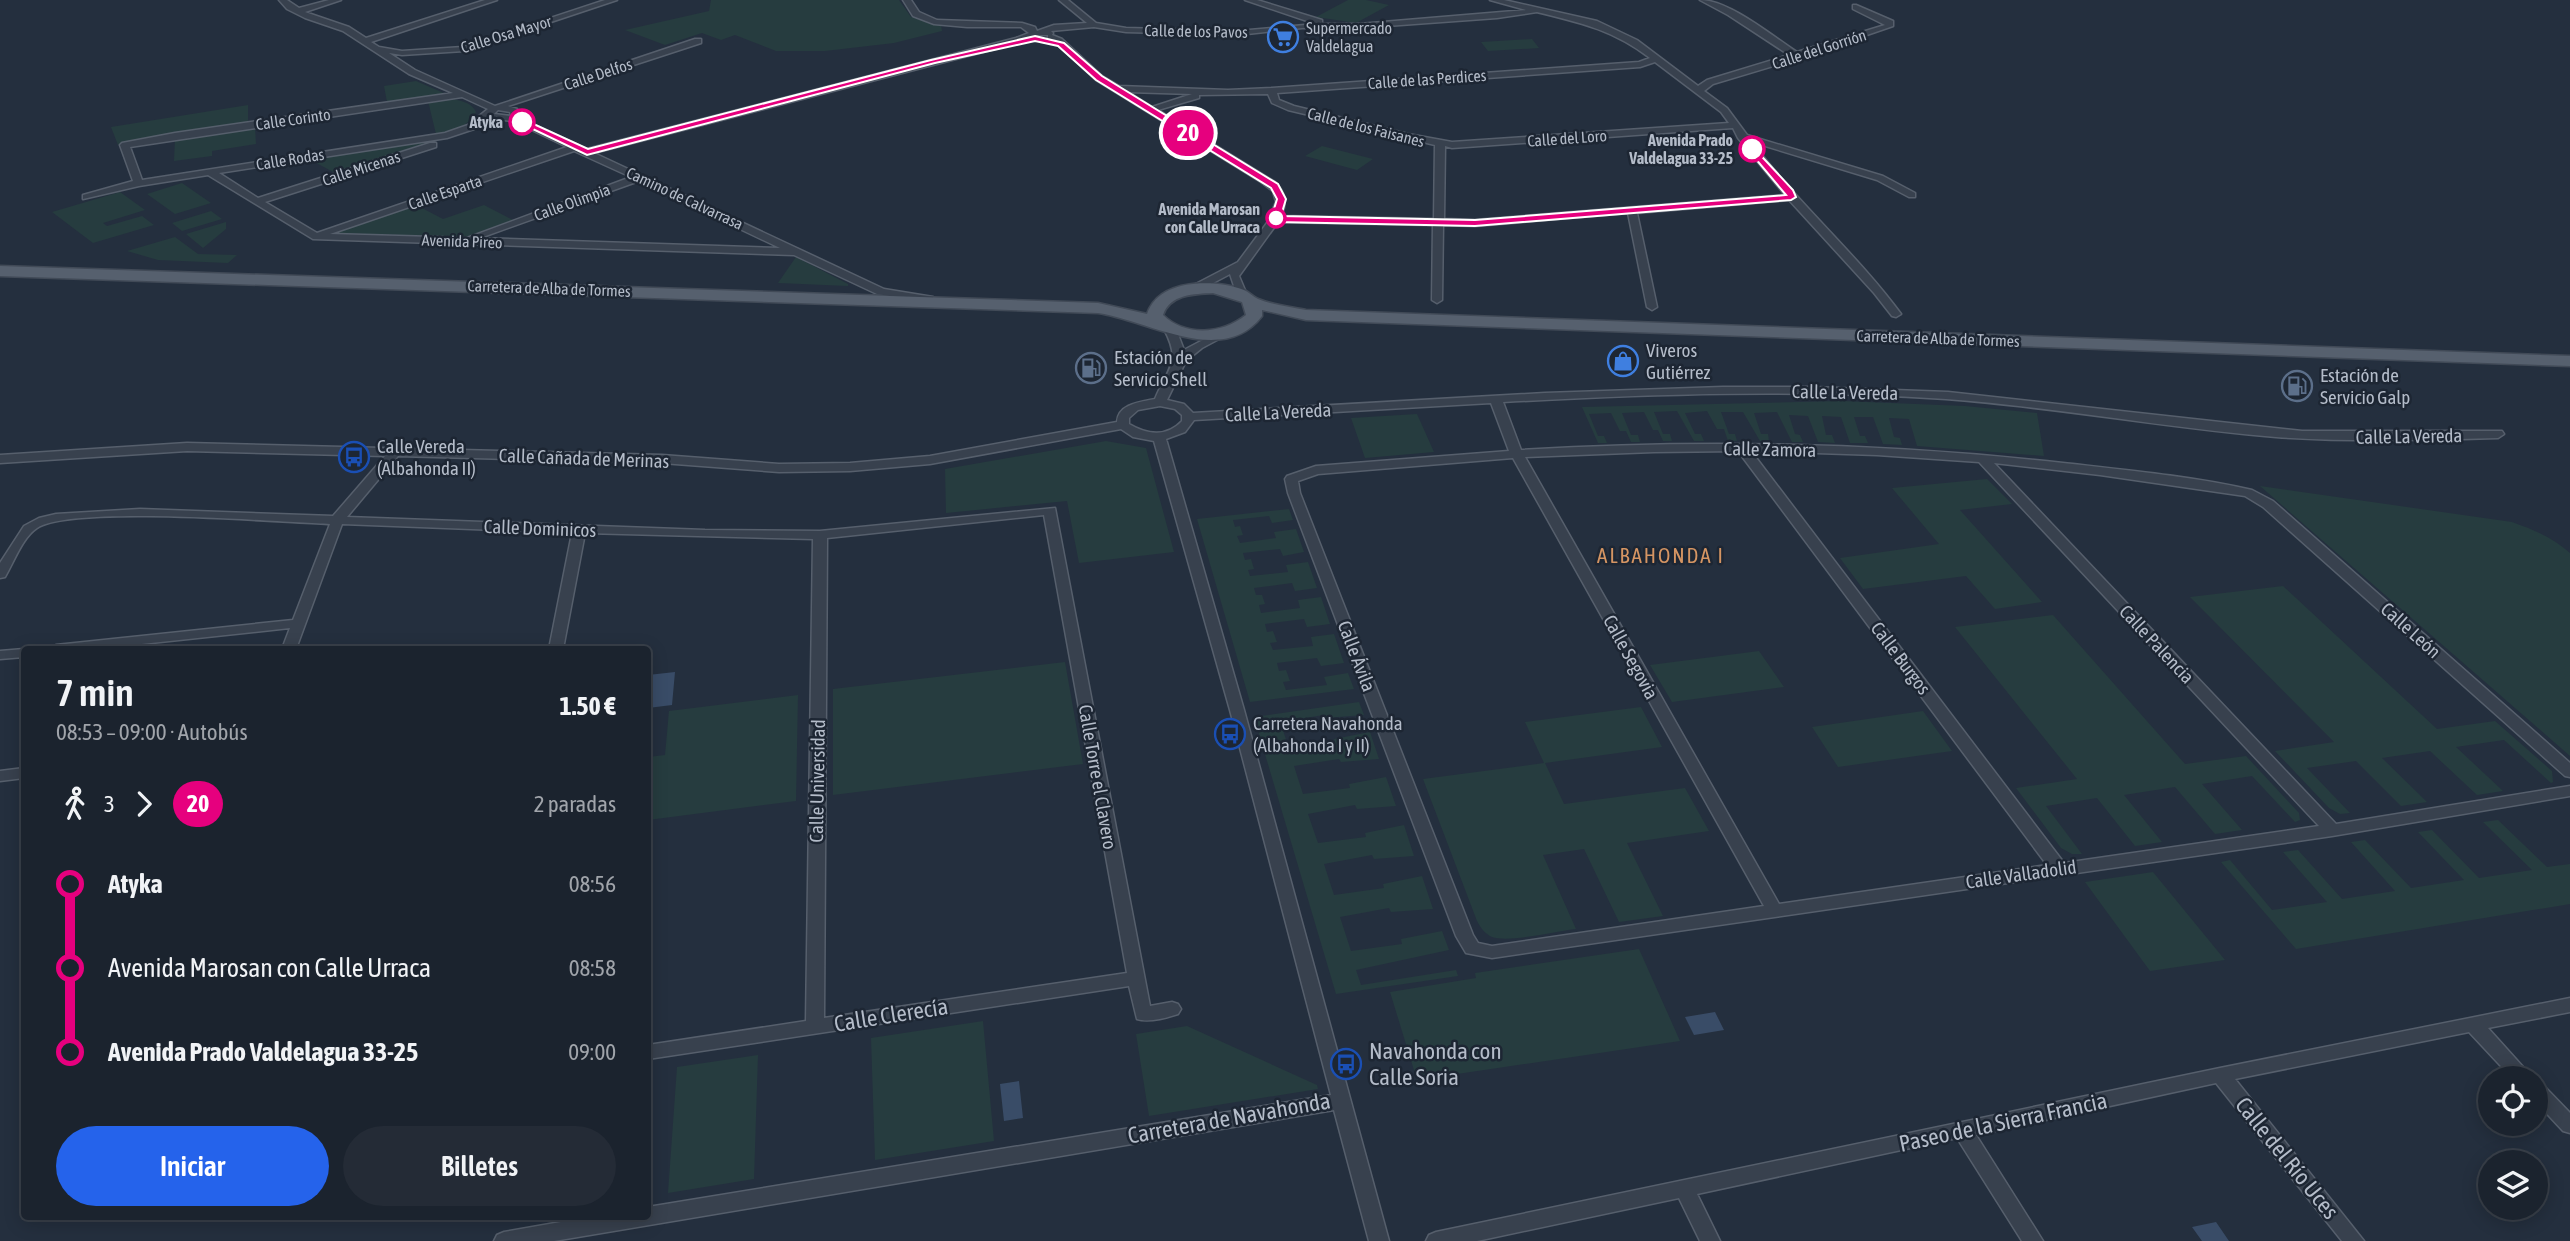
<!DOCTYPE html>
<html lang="es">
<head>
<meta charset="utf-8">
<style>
  body { margin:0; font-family:"Asap Condensed",sans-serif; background:#242b36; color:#f1f3f6; height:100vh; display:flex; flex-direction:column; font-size:26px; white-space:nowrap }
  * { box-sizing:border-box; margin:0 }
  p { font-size:23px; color:#a0a4aa }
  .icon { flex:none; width:38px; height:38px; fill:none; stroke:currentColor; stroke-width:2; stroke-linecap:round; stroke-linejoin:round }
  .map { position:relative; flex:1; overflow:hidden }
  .details { position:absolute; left:21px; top:646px; width:630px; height:574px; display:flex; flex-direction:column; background:#1b232e; border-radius:7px; box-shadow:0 4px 18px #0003,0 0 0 2px #39404a }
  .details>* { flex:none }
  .badge { padding:0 14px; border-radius:23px; font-size:24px; line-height:46px }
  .fabs { position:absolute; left:2478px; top:1066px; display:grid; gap:14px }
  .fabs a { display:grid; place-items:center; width:70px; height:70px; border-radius:50%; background:#1b232e; box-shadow:0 4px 18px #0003,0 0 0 2px #39404a; font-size:35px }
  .map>.badge { position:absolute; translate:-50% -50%; box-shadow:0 0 0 4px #fff }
  .legs { display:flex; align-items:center; gap:10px; height:77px; padding:0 35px; font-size:23px }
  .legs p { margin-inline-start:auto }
  .overview { display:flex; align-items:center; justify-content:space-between; height:119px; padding:0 35px }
  h1 { font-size:38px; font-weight:600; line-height:52px }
  .primary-button { display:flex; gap:14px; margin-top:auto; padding:14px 35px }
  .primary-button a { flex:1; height:80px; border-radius:42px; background:#2563eb; color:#fff; font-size:28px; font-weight:600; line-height:80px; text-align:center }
  .primary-button a+a { background:#242b36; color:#f1f3f6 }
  ul { padding:0 35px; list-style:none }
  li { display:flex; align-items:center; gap:24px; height:84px; font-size:26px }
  li i { display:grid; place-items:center; width:10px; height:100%; margin:0 9px; background:currentColor }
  li i::after { content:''; width:18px; height:18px; margin:-9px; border:5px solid; border-radius:50%; background:#1b232e }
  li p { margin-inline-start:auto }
  li:first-child i { background:linear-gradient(#0000 50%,currentColor 0) }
  li:last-child i { background:linear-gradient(currentColor 50%,#0000 0) }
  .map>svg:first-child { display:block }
  .green { fill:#263c3f }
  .water { fill:#394c67 }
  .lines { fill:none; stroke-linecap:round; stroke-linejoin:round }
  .street-casing { stroke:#565f6c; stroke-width:3 }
  .primary-casing { stroke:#414a57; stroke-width:3 }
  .street { fill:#38414e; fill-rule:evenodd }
  .primary { fill:#56606e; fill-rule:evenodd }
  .line-1 { fill:#e6007e; stroke:#fff; stroke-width:2 }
  .stop-1-dot { fill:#fff; stroke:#e6007e; stroke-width:3.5 }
  .labels { text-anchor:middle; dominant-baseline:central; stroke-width:5; stroke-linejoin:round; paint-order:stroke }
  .far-poi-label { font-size:16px; fill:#b4bcc9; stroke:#1d2633; text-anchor:start }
  .far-street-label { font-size:16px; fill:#b4bcc9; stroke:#1d2633 }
  .far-stop-label { font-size:16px; font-weight:bold; fill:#b4bcc9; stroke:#1d2633; text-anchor:end }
  .poi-label { font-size:19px; fill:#b4bcc9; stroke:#1d2633; text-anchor:start }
  .street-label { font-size:19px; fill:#b4bcc9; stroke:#1d2633 }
  .neighbourhood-label { font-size:21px; letter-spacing:2px; fill:#d59563; stroke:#1d2633 }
  .near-street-label { font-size:23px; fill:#b4bcc9; stroke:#1d2633 }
  .near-poi-label { font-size:23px; fill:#b4bcc9; stroke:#1d2633; text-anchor:start }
</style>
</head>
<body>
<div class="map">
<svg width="2570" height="1241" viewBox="0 0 2570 1241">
  <rect width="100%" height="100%" fill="#242f3e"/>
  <path class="green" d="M711,0H899L911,17L941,25L942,31L894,43L825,51H776L735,35L721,40L702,33L665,45L625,30L709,11Z
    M1348,0H1366L1389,5L1356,23L1316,17Z
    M1532,39L1539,48L1488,51L1481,42Z
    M416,81L446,94L387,102L384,86Z
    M444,99C456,99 471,101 476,112C468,128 451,131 436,134L428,101Z
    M248,105V123L118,145L111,127Z
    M255,127L256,144L212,151V156L174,161L175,138Z
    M438,139L335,173L309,159Z
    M1322,146L1373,159L1357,170L1305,156Z
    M182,183L211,203L175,214L147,194Z
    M120,192L145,210L103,223L107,226L142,216L154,225L93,243L52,212Z
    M416,205L443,219L484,205L513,220L466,237L335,233Z
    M211,211L222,219L182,231L172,223Z
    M226,222V229L203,248L186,234Z
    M175,237L198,254L237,255L228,263L158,260L127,251Z
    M796,257L848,284V286L778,283Z
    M1842,401L1965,406L2037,413L2044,456L1917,446L1909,419L1889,418L1894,437L1900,438L1902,445L1883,444L1873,417H1854L1860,436H1865L1868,443H1850L1841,417L1822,416L1826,435H1832L1835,443L1818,442L1808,416L1789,415L1795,434L1800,435L1803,442H1792L1777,412L1754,413L1761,434H1768L1769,441H1760L1743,412H1721L1729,434H1735L1737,441H1728L1724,429H1717L1707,411L1685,413L1695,434H1701L1704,441H1694L1677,411L1654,412L1663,434H1670L1672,441H1663L1658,430H1653L1644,412L1622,413L1631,435H1638L1640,442H1631L1626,431H1620L1611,413L1589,414L1598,436H1604L1607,443H1598L1582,407Z
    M1417,414L1434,452L1365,458L1351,418Z
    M1106,441L1146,448L1174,552L1079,563L1067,501L946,513L945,469Z
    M1987,479L2012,504L1960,510L2042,602L1995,609L1966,576L1863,589L1840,558L1939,544L1892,488Z
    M2260,486L2512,522C2534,530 2552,537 2570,553V756Z
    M1289,509L1293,520L1272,523L1269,516L1233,520L1235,527L1240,526L1243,535L1237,536L1240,543L1276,538L1274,532L1296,529L1304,552L1283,556L1280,549L1243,553L1245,560L1251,559L1254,569L1248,570L1250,576L1288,572L1286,565L1308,562L1317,588L1295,591L1292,583L1254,588L1256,595H1262L1265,604L1259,605L1261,613L1300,608L1298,600L1321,597L1330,624L1307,627L1304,619L1265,624L1267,632L1273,631L1277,642L1270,643L1273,650L1313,646L1311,637L1334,634L1344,663L1321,666L1317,658L1277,663L1279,671L1286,670L1290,681L1283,682L1286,690L1327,685L1324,677L1348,673L1354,689L1250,702L1197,519Z
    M2283,586L2437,729L2495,721L2552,771L2553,782L2551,783L2504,740L2456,747L2503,791L2477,795L2430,751L2382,758L2427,802L2401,806L2356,761L2307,768L2350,813L2340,814L2329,808L2275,751L2334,742L2190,597Z
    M2053,615L2185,764L2246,756L2299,813L2300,820L2295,822L2252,776L2202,784L2242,830L2215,834L2175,787L2124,795L2162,842L2135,846L2097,798L2046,806L2082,854H2072L2061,848L2016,788L2077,779L1955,627Z
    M1759,651L1784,687L1672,702L1650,665Z
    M1065,662L1083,764L833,795V689Z
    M798,695L796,801L648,820V757L665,755L669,711Z
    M1359,702L1364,715L1326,718L1324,715L1280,722L1289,748L1335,743L1334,739L1370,732L1379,759L1341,762L1339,759L1294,766L1303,794L1350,788L1349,784L1386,777L1396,806L1357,809L1355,805L1308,814L1318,843L1366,837L1365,833L1404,825L1414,856L1374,859L1372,855L1324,864L1334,895L1384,888L1383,884L1422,876L1433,909L1391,912L1389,908L1340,917L1351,951L1402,944L1401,939L1442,931L1449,950L1356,970L1361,985L1456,970L1458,976L1336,994L1254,717Z
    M1641,707L1662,747L1545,763L1564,804L1685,788L1709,831L1627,843L1663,916L1619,922L1584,849L1543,855L1576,929C1556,931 1510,943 1492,937C1485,934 1480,927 1477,921L1423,779L1544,763L1525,722Z
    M1923,711L1952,751L1838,767L1812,727Z
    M2498,820L2547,867L2570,864V904L2296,949L2221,862L2230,860L2272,910L2327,902L2283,852L2298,850L2342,899L2395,891L2351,842L2365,840L2411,888L2464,880L2418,832L2432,830L2479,878L2532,870L2483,822Z
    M2153,872L2225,960L2150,971L2085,882Z
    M1639,949L1680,1041L1417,1080L1390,992L1476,978L1475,973Z
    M983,1021L994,1141L875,1160L871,1038Z
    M1187,1026L1317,1085L1318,1089L1149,1116L1136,1034Z
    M758,1055L754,1179L668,1193L677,1067Z"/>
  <path class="water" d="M675,672L672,705L648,708V675Z
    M1715,1012L1724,1030L1694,1035L1685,1017Z
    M1019,1081L1023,1118L1004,1121L1000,1084Z
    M2216,1222L2229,1241H2202L2192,1227Z"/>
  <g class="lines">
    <g class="street-casing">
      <path id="street" d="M279,0H287L299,8L329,0H341L305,12L349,27L366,38L485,0H497L371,42L379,47L402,51L463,47L605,0H617L464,51L402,55L389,53L415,70L495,106L695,39H701V43L508,106L517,109L519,115L518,117L587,149L1016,38L1029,33L1021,27H967L934,24L913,16L903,0H911L919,12L937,20L1022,23L1035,27L1037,31L1054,25L1087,23L1059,0H1068L1096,23L1126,28L1238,31L1316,24L1245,0H1257L1322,20V24H1359L1526,10L1490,0H1504L1597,21L1637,40L1698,86L1707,80L1789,55L1728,15L1700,0C1729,0 1772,36 1797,52L1885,25L1853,9V5H1856L1893,21V26L1800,58L1713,84L1704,91L1727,108L1747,135L1883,176L1915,193V197H1909L1877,180L1752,142C1797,203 1856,253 1901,314L1896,317L1892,316L1874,293L1789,200L1637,213L1657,307L1652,310L1647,307L1628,213L1475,226L1443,225L1442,300L1437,303L1432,300L1433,225L1278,222L1239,276L1247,295L1246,297H1238L1237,295L1230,274L1198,291H1190V287L1238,262L1267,223L1276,202L1273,191L1261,182L1096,80L1056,43L1048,39V35H1037L1022,42L594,153L884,289L933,297V301L929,302L877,294L794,255L313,239L208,175L139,186L83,199V195L133,181L120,145L122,143L175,133L453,93L409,74L343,31L305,18L287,9ZM1537,12C1582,23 1613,30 1650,58L1639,62L1272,88L1228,90L1119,86L1102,76L1062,39L1052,35L1053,33L1051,31L1094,27L1126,32L1238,35L1302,28H1359L1497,18ZM1655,62L1721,112L1729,123L1452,142L1408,134L1294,106L1279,100L1277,93L1640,67ZM1128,92L1192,94L1152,107ZM1268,94L1272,103L1288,110L1435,145L1434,219L1281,216C1287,203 1286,193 1275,182L1158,110L1199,98V95ZM462,97L488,109L468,125L445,133L142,180L130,147ZM498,110L510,112L511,116L494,114ZM488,118L513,121L567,147L317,233L265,202L436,147V143H430L258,198L219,173L447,138L474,129ZM1733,128L1738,138L1785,195L1475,220L1444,219L1445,146L1452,148ZM574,151L631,177L467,238L330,234ZM639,181L780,248L480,238Z
        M1170,326L1176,329L1184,350L1220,331H1228L1230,333L1202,348L1186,361L1167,400L1184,404L1193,413L1545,393L1723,387H1812L1948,392L2302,431H2502L2504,434L2498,438C2424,440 2350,442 2276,437C2166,428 2056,407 1946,399C1799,389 1650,394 1503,402L1521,450C1702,439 1883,443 2063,463C2126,470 2191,476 2252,490L2273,501L2570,763V777L2565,776L2263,507L2245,496L2100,475L1994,463L2336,824L2570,786V796L2332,836L1492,958L1466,953L1456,936L1288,493L1285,479L1287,476L1316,466L1509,451L1491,403L1194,420L1185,432L1166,439L1244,710L1389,1241H1369L1334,1110L554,1241H494L497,1235L504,1232L595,1216H648V1207L1331,1095L1230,710L1154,441L1133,437L1121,429L930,464L850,471L779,472L662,463L398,456L347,517L705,530L820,531L1055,508L1150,1006L1172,1002L1178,1004L1181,1009L1178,1014C1166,1018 1149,1023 1137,1019L1129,986L648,1059V1045L806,1021L813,539L585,533L563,649H549L572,533L342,524L296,649H282L290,628L95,649H49L56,645L293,620L330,524C278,522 72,505 37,528C22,538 14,562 5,577L0,578V563L24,526L39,518L56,514L140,509L333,516L385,456L187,451L0,463V455L187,443L662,455L779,464L850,463L930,456L1117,422C1118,404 1140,402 1155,399C1168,367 1182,363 1164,329ZM1160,406L1175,409L1182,415V421C1166,438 1146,434 1129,424V418L1138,410ZM1738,451L2047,865L1779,904L1525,457L1654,452ZM1751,451L1877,455L1979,462L2319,826L2064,863ZM1513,458L1764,906L1492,946L1478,943L1473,935L1300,493L1298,481L1318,474ZM1044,515L1127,973L824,1018L827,538Z
        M24,649H27H24V657L0,659V651Z
        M24,768V778L0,781V771Z
        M2570,998V1012L2488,1028L2533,1078H2512L2469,1032L2235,1079L2364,1241H2342L2216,1083L1976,1135L2043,1241H2022L1957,1138L1697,1194L1720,1241H1700L1679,1198L1477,1241H1426L1429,1235L1436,1232L2220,1068Z
        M2536,1083L2543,1085L2570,1113V1133L2563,1131L2536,1102Z"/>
    </g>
    <g class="primary-casing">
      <path id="primary" d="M0,266L1098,303L1147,314C1159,278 1215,279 1244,290C1249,292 1253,297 1258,299C1272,305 1291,307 1306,310L2570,356V366L1306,320L1262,310V316C1222,368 1148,320 1098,313L0,276ZM1213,293L1242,302L1246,315C1222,334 1186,337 1163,315C1170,294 1194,294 1213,293Z"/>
    </g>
    <use href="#street" class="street"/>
    <use href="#primary" class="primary"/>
  </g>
  <path class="line-1" d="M1035,36L1064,43L1102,76L1278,184L1286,199L1281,216L1475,220L1786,195L1749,151V147L1752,146L1793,190L1796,197L1791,200L1475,226L1276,222L1271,219L1277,199L1271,188L1096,80L1058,46L1035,41L935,63L587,155L518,122L525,120L588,149L931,60Z"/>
  <defs>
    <g id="supermarket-ring" transform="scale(1.575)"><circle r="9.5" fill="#1d2633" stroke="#3f7fe0" stroke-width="1.5"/><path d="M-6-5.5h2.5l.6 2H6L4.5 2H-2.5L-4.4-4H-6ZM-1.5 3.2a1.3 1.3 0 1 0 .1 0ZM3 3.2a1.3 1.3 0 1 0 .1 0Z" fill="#3f7fe0"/></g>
    <g id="shop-ring" transform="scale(1.575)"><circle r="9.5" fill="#1d2633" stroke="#3f7fe0" stroke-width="1.5"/><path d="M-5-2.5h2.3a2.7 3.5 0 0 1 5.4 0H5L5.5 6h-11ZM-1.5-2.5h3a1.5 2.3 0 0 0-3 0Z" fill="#3f7fe0"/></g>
    <g id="fuel-ring" transform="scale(1.575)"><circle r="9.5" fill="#1d2633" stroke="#5c6f8a" stroke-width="1.5"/><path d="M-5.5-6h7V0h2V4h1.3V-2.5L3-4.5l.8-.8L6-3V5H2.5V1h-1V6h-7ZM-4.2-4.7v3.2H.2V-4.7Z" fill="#5c6f8a"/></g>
    <g id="bus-ring" transform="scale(1.575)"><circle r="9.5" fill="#1d2633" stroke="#1a4fb4" stroke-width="1.5"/><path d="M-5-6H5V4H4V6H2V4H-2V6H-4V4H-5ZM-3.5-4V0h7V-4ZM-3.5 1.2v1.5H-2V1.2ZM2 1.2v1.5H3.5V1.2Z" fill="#1a4fb4"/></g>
  </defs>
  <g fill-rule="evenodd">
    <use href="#supermarket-ring" x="1283" y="37"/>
    <use href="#shop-ring" x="1623" y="361"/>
    <use href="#fuel-ring" x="1091" y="368"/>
    <use href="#fuel-ring" x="2297" y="386"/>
    <use href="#bus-ring" x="354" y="457"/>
    <use href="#bus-ring" x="1230" y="734"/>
    <use href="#bus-ring" x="1346" y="1064"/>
  </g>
  <g class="stop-1-dot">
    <circle cx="522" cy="122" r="12"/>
    <circle cx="1752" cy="149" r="12"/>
    <circle cx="1276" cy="218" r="9"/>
  </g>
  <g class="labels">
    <g class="far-poi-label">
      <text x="1306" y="28">Supermercado<tspan x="1306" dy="18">Valdelagua</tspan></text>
    </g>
    <g class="far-street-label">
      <text transform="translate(1196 31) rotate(1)">Calle de los Pavos</text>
      <text transform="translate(506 34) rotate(-17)">Calle Osa Mayor</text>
      <text transform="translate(1819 49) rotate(-18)">Calle del Gorrión</text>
      <text transform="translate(598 74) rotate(-18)">Calle Delfos</text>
      <text transform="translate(1427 79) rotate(-4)">Calle de las Perdices</text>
      <text transform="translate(293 119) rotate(-8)">Calle Corinto</text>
      <text transform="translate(1366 127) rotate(14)">Calle de los Faisanes</text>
      <text transform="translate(1567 138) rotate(-4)">Calle del Loro</text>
      <text transform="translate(290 159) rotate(-9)">Calle Rodas</text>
      <text transform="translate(361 168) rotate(-18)">Calle Micenas</text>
      <text transform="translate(445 192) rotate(-19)">Calle Esparta</text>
      <text transform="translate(685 198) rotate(25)">Camino de Calvarrasa</text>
      <text transform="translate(572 202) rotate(-20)">Calle Olimpia</text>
      <text transform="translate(462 241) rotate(2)">Avenida Pireo</text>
      <text transform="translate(549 288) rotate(2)">Carretera de Alba de Tormes</text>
      <text transform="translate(1938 338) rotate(2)">Carretera de Alba de Tormes</text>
    </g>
    <g class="far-stop-label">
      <text x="503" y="122">Atyka</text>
      <text x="1733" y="140">Avenida Prado<tspan x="1733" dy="18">Valdelagua 33-25</tspan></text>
      <text x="1260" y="209">Avenida Marosan<tspan x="1260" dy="18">con Calle Urraca</tspan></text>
    </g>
    <g class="poi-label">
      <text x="1646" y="350">Viveros<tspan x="1646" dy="22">Gutiérrez</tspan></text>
      <text x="1114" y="357">Estación de<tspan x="1114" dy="22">Servicio Shell</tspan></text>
      <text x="2320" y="375">Estación de<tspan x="2320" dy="22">Servicio Galp</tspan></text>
      <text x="377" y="446">Calle Vereda<tspan x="377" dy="22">(Albahonda II)</tspan></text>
      <text x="1253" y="723">Carretera Navahonda<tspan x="1253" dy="22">(Albahonda I y II)</tspan></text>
    </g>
    <g class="street-label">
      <text transform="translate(1845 392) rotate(1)">Calle La Vereda</text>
      <text transform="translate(1278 412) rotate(-3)">Calle La Vereda</text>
      <text transform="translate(2409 436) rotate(-1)">Calle La Vereda</text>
      <text transform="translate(1770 449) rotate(1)">Calle Zamora</text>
      <text transform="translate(584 458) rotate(2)">Calle Cañada de Merinas</text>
      <text transform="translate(540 528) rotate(2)">Calle Dominicos</text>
      <text transform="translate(2411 630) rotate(42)">Calle León</text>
      <text transform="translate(2157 644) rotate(47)">Calle Palencia</text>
      <text transform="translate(1357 656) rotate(69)">Calle Ávila</text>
      <text transform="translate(1631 657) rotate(61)">Calle Segovia</text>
      <text transform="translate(1901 658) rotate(53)">Calle Burgos</text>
      <text transform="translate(1098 777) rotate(80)">Calle Torre el Clavero</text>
      <text transform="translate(817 781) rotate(-89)">Calle Universidad</text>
      <text transform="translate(2021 874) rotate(-8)">Calle Valladolid</text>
    </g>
    <g class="neighbourhood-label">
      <text x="1661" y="555">ALBAHONDA I</text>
    </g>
    <g class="near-street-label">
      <text transform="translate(891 1015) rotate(-9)">Calle Clerecía</text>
      <text transform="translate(1229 1118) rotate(-10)">Carretera de Navahonda</text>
      <text transform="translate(2003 1122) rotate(-12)">Paseo de la Sierra Francia</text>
      <text transform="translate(2287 1158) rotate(51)">Calle del Río Uces</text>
    </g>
    <g class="near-poi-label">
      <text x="1369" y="1051">Navahonda con<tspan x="1369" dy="26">Calle Soria</tspan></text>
    </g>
  </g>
</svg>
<div class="fabs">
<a><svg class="icon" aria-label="locate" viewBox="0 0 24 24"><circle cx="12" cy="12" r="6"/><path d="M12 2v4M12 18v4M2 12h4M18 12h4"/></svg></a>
<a><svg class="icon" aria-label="layers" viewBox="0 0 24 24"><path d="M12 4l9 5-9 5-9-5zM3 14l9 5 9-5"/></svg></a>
</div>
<b class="badge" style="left:1188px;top:133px;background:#e6007e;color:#fff">20</b>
<section class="details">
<div class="overview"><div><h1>7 min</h1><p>08:53 – 09:00 · Autobús</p></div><b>1.50 €</b></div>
<div class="legs"><svg class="icon" aria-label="walk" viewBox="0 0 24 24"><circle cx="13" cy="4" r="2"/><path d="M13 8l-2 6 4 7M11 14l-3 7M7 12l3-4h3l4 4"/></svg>3<svg class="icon" aria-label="forward" viewBox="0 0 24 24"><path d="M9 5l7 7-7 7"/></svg><b class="badge" style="background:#e6007e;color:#fff">20</b><p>2 paradas</p></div>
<ul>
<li><i style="color:#e6007e"></i><b>Atyka</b><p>08:56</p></li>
<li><i style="color:#e6007e"></i><span>Avenida Marosan con Calle Urraca</span><p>08:58</p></li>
<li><i style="color:#e6007e"></i><b>Avenida Prado Valdelagua 33-25</b><p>09:00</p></li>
</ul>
<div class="primary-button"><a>Iniciar</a><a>Billetes</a></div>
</section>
</div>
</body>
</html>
